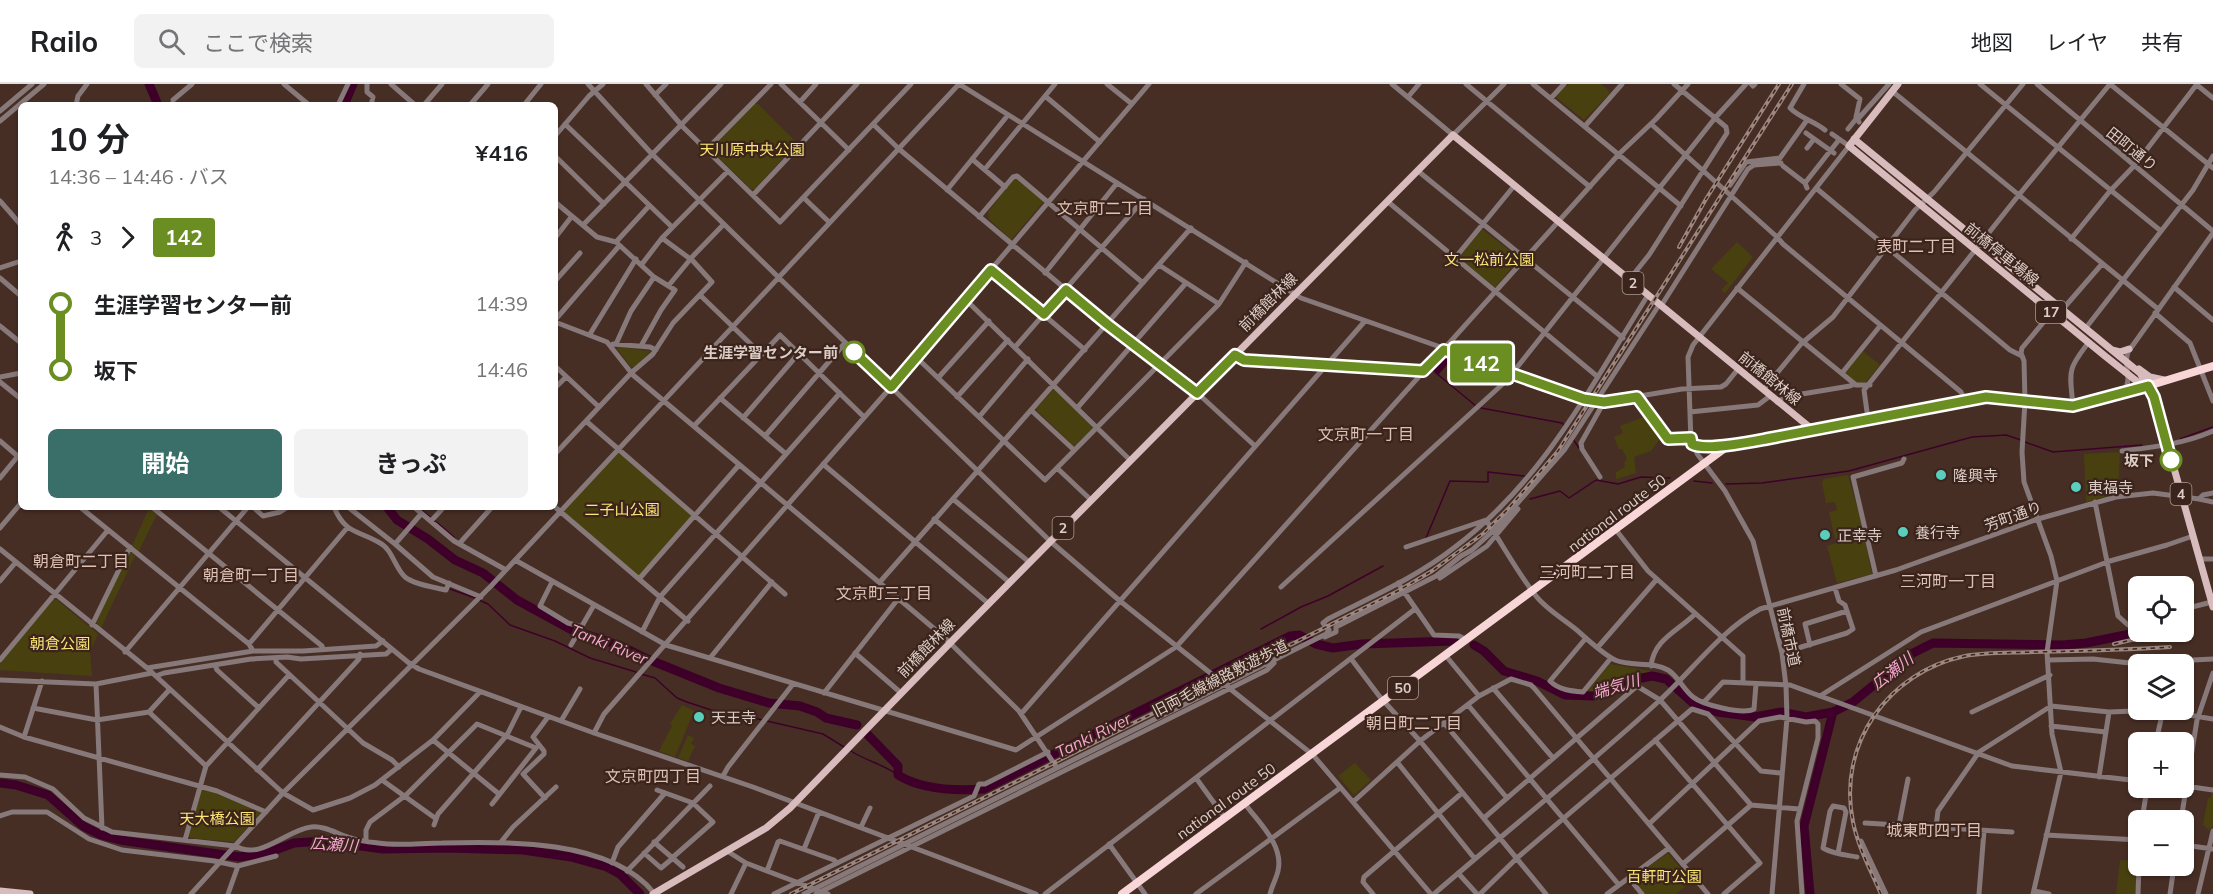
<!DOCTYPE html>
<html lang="ja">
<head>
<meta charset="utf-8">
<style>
  body { margin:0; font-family:Mulish,"Noto Sans JP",sans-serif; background:#f2f2f2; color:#202124; height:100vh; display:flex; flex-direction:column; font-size:22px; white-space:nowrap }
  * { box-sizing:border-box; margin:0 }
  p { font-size:20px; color:#757577 }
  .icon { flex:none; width:33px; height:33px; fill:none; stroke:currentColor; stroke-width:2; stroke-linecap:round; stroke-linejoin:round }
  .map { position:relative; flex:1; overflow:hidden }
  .drawer { position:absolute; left:18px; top:18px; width:540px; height:408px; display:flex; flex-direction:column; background:#fff; border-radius:9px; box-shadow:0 2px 4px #0004 }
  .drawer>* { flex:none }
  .badge { padding:0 12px; border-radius:4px; font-size:21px; line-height:39px }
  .controls { position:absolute; left:2128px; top:492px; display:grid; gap:12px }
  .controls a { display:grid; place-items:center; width:66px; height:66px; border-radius:9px; background:#fff; box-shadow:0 2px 4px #0004; font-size:30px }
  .map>.badge { position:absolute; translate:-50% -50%; box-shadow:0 0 0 3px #fff }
  .legs { display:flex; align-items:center; gap:9px; height:66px; padding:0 30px; font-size:20px }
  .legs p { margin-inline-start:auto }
  .headline { display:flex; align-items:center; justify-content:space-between; height:102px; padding:0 30px }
  h1 { font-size:33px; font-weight:700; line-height:45px }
  .button { display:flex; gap:12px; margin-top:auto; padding:12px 30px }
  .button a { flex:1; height:69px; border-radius:9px; background:#3a6f69; color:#fff; font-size:24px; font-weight:700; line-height:69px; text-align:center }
  .button a+a { background:#f2f2f2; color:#202124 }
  ul { padding:0 30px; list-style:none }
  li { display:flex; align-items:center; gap:21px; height:66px; font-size:22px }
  li i { display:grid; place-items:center; width:9px; height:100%; margin:0 8px; background:currentColor }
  li i::after { content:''; width:15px; height:15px; margin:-8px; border:4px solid; border-radius:50%; background:#fff }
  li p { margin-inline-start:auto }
  li:first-child i { background:linear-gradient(#0000 50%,currentColor 0) }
  li:last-child i { background:linear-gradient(currentColor 50%,#0000 0) }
  header { display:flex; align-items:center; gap:36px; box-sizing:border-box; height:84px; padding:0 30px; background:#fff; border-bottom:2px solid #e0e0e0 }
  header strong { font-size:28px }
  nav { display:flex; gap:33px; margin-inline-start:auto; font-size:21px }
  .search { width:420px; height:54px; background:#f2f2f2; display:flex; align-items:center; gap:15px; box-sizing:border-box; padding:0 21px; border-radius:9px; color:#757577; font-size:22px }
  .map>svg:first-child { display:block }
  .green { fill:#49400f }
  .water { fill:#3e0029 }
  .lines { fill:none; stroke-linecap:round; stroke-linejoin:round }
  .stream { stroke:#3e0029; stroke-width:1.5 }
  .river { stroke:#3e0029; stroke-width:9 }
  .minor { stroke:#877879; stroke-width:5 }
  .major { stroke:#d8bbbc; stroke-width:7 }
  .highway { stroke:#f8d5d7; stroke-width:8 }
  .rail-casing { stroke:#9c8881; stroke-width:4 }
  .rail { stroke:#3b241b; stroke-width:1.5; stroke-dasharray:4.5; stroke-linecap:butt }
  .line-1-casing { stroke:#fff; stroke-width:14 }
  .line-1 { stroke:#6b8e23; stroke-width:9 }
  .stop-1-dot { fill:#fff; stroke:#6b8e23; stroke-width:3 }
  .poi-dot { fill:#5acebd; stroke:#3b241b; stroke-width:2 }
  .labels { text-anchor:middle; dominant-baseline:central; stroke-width:4.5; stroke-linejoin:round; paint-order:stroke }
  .shield { fill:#3b241b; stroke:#ac9a93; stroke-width:1.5 }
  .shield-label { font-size:14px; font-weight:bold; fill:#ddcdc7 }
  .park-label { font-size:15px; fill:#fbe575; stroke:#3b241b }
  .street-label { font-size:15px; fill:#ddcdc7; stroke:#3b241b }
  .stop-label { font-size:15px; font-weight:bold; fill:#ddcdc7; stroke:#3b241b; text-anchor:end }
  .poi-label { font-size:15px; fill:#ddcdc7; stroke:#3b241b; text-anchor:start }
  .neighbourhood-label { font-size:16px; fill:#dfc0b4; stroke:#3b241b }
  .water-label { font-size:16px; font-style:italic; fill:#f7a7d1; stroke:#3b241b }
</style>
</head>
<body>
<header>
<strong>Railo</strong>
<div class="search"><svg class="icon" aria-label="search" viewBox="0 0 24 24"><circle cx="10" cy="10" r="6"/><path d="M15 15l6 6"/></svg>ここで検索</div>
<nav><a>地図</a><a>レイヤ</a><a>共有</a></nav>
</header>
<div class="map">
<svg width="2213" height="810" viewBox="0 0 2213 810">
  <rect width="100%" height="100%" fill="#462e25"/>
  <path class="green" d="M1568,0H1601L1609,7V10L1584,36L1557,14L1556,11Z
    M754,20H758L797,59L755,105H751L712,67V63Z
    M1014,95H1017L1044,117L1011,156L989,135L988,128Z
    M1482,145L1519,174L1496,203H1493L1459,176V173Z
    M1737,158L1753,173L1725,209L1721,206L1728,199L1711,185Z
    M618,263L650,267V268L634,283H631L617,265Z
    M1863,267L1880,281L1866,298L1856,299L1845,288Z
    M1056,305L1093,341V344L1076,361L1074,362L1037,327L1036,324L1053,306Z
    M1643,333H1646L1661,353L1651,367L1634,373L1636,389L1616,395V388L1625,383L1624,380L1627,374L1622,365H1619L1614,353L1623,349L1620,342Z
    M617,366L695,432L639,495L560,428Z
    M2120,368L2118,409L2086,418L2084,370Z
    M1848,391L1861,437L1872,490L1837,499L1827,462L1836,459L1829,428L1837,426L1835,418L1826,419L1822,398L1824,395Z
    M149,424L157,430L139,467L132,462Z
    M130,468L135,472L101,544L96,538Z
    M53,515L57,516L98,550L90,568L92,592L0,586V580Z
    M1610,580L1650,587V589L1620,596L1589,611L1587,607Z
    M682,621L694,627L675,673L659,667L672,642L670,640Z
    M688,651L694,654L691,660L695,662L688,677L678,674Z
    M1355,679L1371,696L1354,711L1338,692Z
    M204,705L260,727V730L234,758L190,754L188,751L201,707Z
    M2213,708V742L2209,746L2203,741L2208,714H2210Z
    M1668,769L1689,795V799L1676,810H1644L1632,797L1633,794Z
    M2120,776L2136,777V810H2116Z"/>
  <path class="water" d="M1444,266L1455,272L1438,291L1428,283Z"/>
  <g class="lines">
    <path class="stream" d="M1387,282L1424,283
      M1436,289L1476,322
      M1481,324L1562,339L1564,341
      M1573,355L1579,364
      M2180,355L2213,343
      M2025,358L2053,368L2142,361
      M1694,397L1712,399
      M1726,400L1762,399L1849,387L1972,353L2006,351L2021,356
      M1530,415L1560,407L1569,414L1596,396L1618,400L1641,393L1670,394
      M418,423L430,433
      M434,436L454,453
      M1426,454L1450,397L1488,398V388L1524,392
      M450,505L475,514
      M479,516L488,520L510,541L555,557L590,574L636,588
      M1261,545L1301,523L1328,512L1383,482
      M641,590L655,594L677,614L687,618L711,626L763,636
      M767,637L823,650L844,663
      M851,667C866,677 883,680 898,691"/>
    <path class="river" d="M149,0L158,21
      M344,21L353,0
      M387,423L397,436L428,455L455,476L483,489L517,516L572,546L621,562L645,574L719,604L769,619L800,622L817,628L826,634L857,641
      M1474,561L1484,567L1504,587L1537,597L1565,611L1594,612L1622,598L1652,592L1666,595L1693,619L1718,628L1755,633L1781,628L1806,633L1833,628
      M867,650L898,682V691C922,706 956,707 984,705L1290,552L1299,551L1316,560L1333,564L1362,560L1454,557
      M0,699L16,701L48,711L83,742L101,751L120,756L239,773L267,769L294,759L323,757L383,765L448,764L523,766L571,773L607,783L620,790L640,810
      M1810,810L1804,742L1833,628L1853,618L1913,569L1933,559L2062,561L2086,559L2140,548"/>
    <path class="minor" d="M284,0L309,21
      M367,0V8L373,13L371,21
      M391,0L415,21
      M588,0L651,69L891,303L604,630L594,649
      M646,0L683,43L780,138L911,0
      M781,0L849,66
      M959,0L1301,214L1594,317L1604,318L1682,305L1721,303L1726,300L1738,285
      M1107,0L1132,20
      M1149,0L891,303L1050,457L1120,517L1313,671L1431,810
      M1392,0L1453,51L1504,0
      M1466,0L1590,103
      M1533,0L1681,122
      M1751,0L1753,2L1755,0
      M1804,0L1790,24C1800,34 1814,37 1825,46
      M1841,0L1860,15L1856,33L1859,38
      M1980,0L2161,147
      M2037,0L2213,147
      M2110,0L2213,84
      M2197,1L2213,14
      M1892,7L2158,225
      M655,11L666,0
      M1045,12L1100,58
      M1408,13L1419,0
      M1551,14L1564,0
      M800,18L816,0
      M76,21L78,12L87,0
      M174,21L173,16L192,0
      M338,21L348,0
      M424,21L442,0
      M470,21L488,0
      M524,21L541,0
      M0,27L32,0
      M1857,36L1889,0
      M0,37L44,0
      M565,40L672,143
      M873,40L899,65L1107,240L1192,304L1255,362
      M1651,40L1777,153L1783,160L1961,308L1965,316
      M1585,42L1622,0
      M1848,45L1856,35
      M1806,49L1834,69
      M555,52L589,12L603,0
      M1807,64L1814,55
      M706,66L771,0
      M555,72L604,120
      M972,75L1005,103
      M1783,82L1805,99
      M985,85L1055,0
      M1418,87L1623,254
      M1730,101L1746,78L1780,74L1807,36
      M1807,104L1805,99L1838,57
      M1816,104L2010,266L2022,272
      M947,106L1008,31
      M753,111L857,0
      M804,114L829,138
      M0,117L21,141
      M1387,117L1598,293
      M555,118L597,153L616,158L654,193L675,206L661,226L641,262
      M979,133L1013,93L1017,92L1143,199
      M583,141L721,0
      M555,154L572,132
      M2071,155L2110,107L2134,82L2197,0
      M616,158L649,122
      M1455,174L1514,102
      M642,180L662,154L728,87
      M1159,181L1219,220
      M0,184L21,177
      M991,186L1085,266
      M1045,189L1117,99
      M0,194L21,212
      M1629,196L1649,171L1727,49L1726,43L1674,0
      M555,197L580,169
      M669,201L693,172L724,140
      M2174,203L2213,236
      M1737,204L1856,301H1870
      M700,211L761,270
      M965,215L1130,376
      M1661,222L1748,85L1754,81L1781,79
      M2155,229L2190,259L2213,317
      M555,236L619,162
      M555,238L607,258L633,291L944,553L1019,627L1057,684
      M0,242L21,259
      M2085,245L2193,106L2213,72
      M590,250L636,175
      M613,260L650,263L656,266
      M616,260L631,227L654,193
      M1016,262L1144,115
      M1235,271L1244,276L1423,287
      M916,273L1045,396L1219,220L1246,178
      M555,282L599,323
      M1842,289L1880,242
      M0,293L21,289
      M938,294L989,237
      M0,298L21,315
      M555,304L566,293
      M1763,306L1801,260L1833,233L1915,126L1934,108L2023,0
      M2124,307C2133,295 2123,281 2128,268L2213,149
      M957,313L1008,256
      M1637,313L1668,355L1691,354
      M720,314L786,370
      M1777,318L1784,313L1850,302L1855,300
      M2073,322C2070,288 2066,287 2089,258
      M1078,323L1186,199
      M1032,327L1074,366
      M1690,328L1758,321L1770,312
      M979,333L1028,275
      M743,334L799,269
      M1868,335L1864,306L2018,112L2110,0
      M586,337L785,510
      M694,342L780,251L864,333
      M765,352L845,259
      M0,357L21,375
      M2122,367C2154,363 2183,360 2213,347
      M555,370L631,289L653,270L673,239L712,198L693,177L662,154
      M823,380L989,520
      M1057,384L1091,416
      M1600,393L1582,365L1581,359L1604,318
      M0,394L18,372
      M953,415L1029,478
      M2199,415L2203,411L2213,409
      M2095,418L2118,532L2128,541L2139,538
      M80,423L249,560L253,567
      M152,423L322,562L323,565
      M219,423L409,579L419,585L594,649L753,703L1036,810
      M253,423L263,432L280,428L288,423
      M334,423C345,450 358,446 380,459C392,465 395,484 405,493C415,501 434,503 446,506L449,499
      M348,423L395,460L433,493L481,513
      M414,423L454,457L506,486
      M555,423L688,537
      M934,435L1009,498
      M431,437L444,423
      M0,444L21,419
      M1616,446L1648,487L1743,572V599
      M395,460L421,430
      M459,460L492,423
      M1406,463L1486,436C1503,461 1517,488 1536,512C1547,526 1565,536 1578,547C1589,557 1602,569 1615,576C1631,583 1653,577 1668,586C1678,592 1683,605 1693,613C1703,621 1743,631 1754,625L1756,600
      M0,465L147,584L283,709L313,726L350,714L375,701L433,656L479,609
      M2200,475H2213
      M515,476L666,561L1016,666L1176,563L1619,70L1656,35L1688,0
      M1876,492L1853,393L1902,379L1904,375
      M1440,494L1487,462L1518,425
      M639,495L739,381
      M0,497L16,478
      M552,498L540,522L568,539L582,543
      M879,499L1191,144
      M1398,499L1434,551L1459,552L1467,556
      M1281,503L1507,296L1715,34L1746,0
      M1835,504L1839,517L1845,521L1847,527
      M2184,525L2212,518
      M92,541L130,463
      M642,548L660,513L840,309
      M1325,553L1336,548V543L1436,492L1461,472L1472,466L1493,447L1565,365L1659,221
      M1586,554L1550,597C1559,606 1571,607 1583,608L1611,574
      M249,560L347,444
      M571,561L594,521
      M1598,563L1657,495
      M125,568L248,423
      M855,569L901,609
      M1782,569L1847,549L1853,545L1847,527L1805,540L1810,561
      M1446,572L1479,612L1511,595L1531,601L1534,604L1708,810
      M276,574V578L363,659L392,676L399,683
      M710,574L772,498
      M0,576L108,446
      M1352,576L1380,613L1420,657L1546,810
      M2048,576L2093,575L2130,579L2213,575
      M215,581L217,586L259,624
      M1651,582C1654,555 1678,547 1695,530
      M147,584L253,567H303L376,562L383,557
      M156,592L164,589L251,575L287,573L301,575L386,570L392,565
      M0,596L96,600L152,589
      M96,600L102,744
      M1493,604L1553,674
      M824,609L898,515
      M1820,612L1921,548L2110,477L2167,461L2193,452
      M1704,618L1723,598L1790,601L2012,682L2139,697
      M1468,621L1619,801
      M33,624L97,636L149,628L170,605
      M149,628L206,682
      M1972,628L2050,591
      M1021,630L1365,237
      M561,637L580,605
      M1444,639L1507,714
      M2051,642L2106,648
      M0,643L24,653L217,707L266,728
      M24,653L42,597
      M433,656L499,710
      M1655,656L1760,779L1724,810
      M2156,658L2163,626
      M1397,678L1475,775
      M257,686L359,575L360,570
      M0,691L25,693L53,705L84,734L112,748L235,762C261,777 286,746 311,743C324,741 339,751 351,754C359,757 369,758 378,759C399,762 421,759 442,759C505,757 611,755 654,809
      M723,692L728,683L793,600
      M2099,693L2109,628
      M1196,694L1225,734
      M382,696L435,734
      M2185,702L2213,706
      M657,706L693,719L713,738L672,774
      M545,714L523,690L544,670V667L533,653L548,633
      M1353,718L1420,657L1479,612
      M1245,720C1259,739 1284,761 1278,787C1276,795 1272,802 1270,810
      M0,732L12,728H47L89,755L122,766L214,777L238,782L276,772
      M1484,734L1637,602L1660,616L1751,721
      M2142,736L2147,704
      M2181,736L2197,636L2213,589
      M1865,739L2012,748
      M1649,740L1759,637L1780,633L1806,638L1815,637L1818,640V654L1797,737L1802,810
      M434,741L438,730L507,651L521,623
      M1899,741L1908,695
      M861,743L870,724
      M1936,743L1938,727L1979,668L2051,622L2109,628L2158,626L2213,635
      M2046,751L2139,756
      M185,756L206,682L289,591
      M366,757V746L370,738L406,711L477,640L536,664L492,720
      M1861,757L1886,810
      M501,758L513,743L556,703
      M654,758L683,783
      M1109,760L1145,810
      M2184,761L2213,765
      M804,765L819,728
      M727,767L746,779L828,810
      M644,769L661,784L673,774
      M1838,769L1846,728L1844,724L1833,722L1830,727L1823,764C1833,770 1846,771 1857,773
      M612,779L618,763L665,709
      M1683,780L1751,721L1799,725
      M627,787L710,702
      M767,787L778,758L780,757L834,776L837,779
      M1458,789L1477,810
      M1629,794L1642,810
      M2034,807L2049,810
      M191,810L283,709L491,502L959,0
      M228,810L238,782
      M731,810L746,779
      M774,810L974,712L979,700H985L1048,668
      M804,810L1326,550L1329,546L1323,539L1328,535C1371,513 1417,493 1455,463C1544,396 1590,303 1648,211
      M816,810L1267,586L1274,579
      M1045,810L1415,525
      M1196,810L1340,704
      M1373,810L1363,798L1364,793L1462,709
      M1434,810C1509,745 1586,684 1659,617C1692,587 1720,547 1760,525L1896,486L2038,435L2116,413L2153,409L2199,415L2213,418
      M1480,810L1517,774L1692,625L1708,630L1761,687L1781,689
      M1607,810L1669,764
      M1772,810L1787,634L1786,602L1782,569L1753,457L1725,407L1698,371L1691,358L1688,273L1693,261L1849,62L1832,50
      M1979,810L1984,747
      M2033,810L2061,688L2052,650L2047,568L2057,497L2051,472L2024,398L2022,368L2025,317L2024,277L2021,269L2022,264L2052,228L2062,226L2102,180
      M2138,810L2139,782
      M2170,810L2174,782
      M2198,810L2213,747"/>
    <path class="major" d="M1898,0L1849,62L2105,272L2139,299L2148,302
      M1854,55L2140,289L2154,313L2213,523
      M2112,266L2120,268L2129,265
      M2139,285L2150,293L2164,296
      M0,807L30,810
      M653,810L766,744L790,724L950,559L1453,51L1813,346"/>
    <path class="highway" d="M1692,360L1701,364L1729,361
      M1122,810L1725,364L1732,361L1986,313L2073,322L2148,302L2213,282"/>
    <g class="rail-casing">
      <path id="rail" d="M1679,163L1706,115L1779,0
        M2114,560L2144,553L2170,550
        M791,810L1398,507L1432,487L1484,449L1509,424L1558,367L1792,0
        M1881,810C1871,787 1858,763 1853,738C1837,660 1888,588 1965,572C1986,568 2011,569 2033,568C2079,567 2124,566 2170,563"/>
    </g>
    <use href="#rail" class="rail"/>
  </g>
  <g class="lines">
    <g class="line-1-casing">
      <path id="line-1" d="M854,268L891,303L991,186L1044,230L1066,206L1107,240L1197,309L1235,271L1244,276L1423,287L1444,266L1584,315L1604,318L1637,313L1668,355L1691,354L1692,360C1704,367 1750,358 1766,355L1986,313L2073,322L2148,302L2154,313L2171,376"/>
    </g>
    <use href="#line-1" class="line-1"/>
  </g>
  <g class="stop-1-dot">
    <circle cx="854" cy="268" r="10"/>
    <circle cx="2171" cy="376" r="10"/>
  </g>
  <g class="poi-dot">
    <circle cx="1941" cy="391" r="6"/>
    <circle cx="2076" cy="403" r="6"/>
    <circle cx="1903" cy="448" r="6"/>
    <circle cx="1825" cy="451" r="6"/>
    <circle cx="699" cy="633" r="6"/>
  </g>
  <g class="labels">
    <g class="shield">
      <rect x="1622.5" y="188" width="21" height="22" rx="4.5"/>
      <rect x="2036" y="217" width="30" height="22" rx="4.5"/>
      <rect x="2170.5" y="399" width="21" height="22" rx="4.5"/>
      <rect x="1052.5" y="433" width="21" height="22" rx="4.5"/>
      <rect x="1388" y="593" width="30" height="22" rx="4.5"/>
    </g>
    <g class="shield-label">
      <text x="1633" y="199">2</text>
      <text x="2051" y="228">17</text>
      <text x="2181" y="410">4</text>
      <text x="1063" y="444">2</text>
      <text x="1403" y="604">50</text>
    </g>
    <g class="park-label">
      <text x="752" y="65">天川原中央公園</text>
      <text x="1489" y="175">文一松前公園</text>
      <text x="622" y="425">二子山公園</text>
      <text x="60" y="559">朝倉公園</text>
      <text x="217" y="734">天大橋公園</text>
      <text x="1664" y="792">百軒町公園</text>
    </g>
    <g class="street-label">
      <text transform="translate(2132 65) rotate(39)">田町通り</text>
      <text transform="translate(2002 170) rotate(39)">前橋停車場線</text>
      <text transform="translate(1268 218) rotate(-45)">前橋館林線</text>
      <text transform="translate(1770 294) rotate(39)">前橋館林線</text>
      <text transform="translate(1617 429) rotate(-37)">national route 50</text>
      <text transform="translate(2013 432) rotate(-20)">芳町通り</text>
      <text transform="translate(1789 553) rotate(78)">前橋市道</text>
      <text transform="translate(926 564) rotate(-46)">前橋館林線</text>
      <text transform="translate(1220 594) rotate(-27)">旧両毛線線路敷遊歩道</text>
      <text transform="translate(1226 717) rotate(-36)">national route 50</text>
    </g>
    <g class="stop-label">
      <text x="838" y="268">生涯学習センター前</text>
      <text x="2154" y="376">坂下</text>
    </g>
    <g class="poi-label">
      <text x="1953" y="391">隆興寺</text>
      <text x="2088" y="403">東福寺</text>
      <text x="1915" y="448">養行寺</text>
      <text x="1837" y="451">正幸寺</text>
      <text x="711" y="633">天王寺</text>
    </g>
    <g class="neighbourhood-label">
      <text x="1105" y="124">文京町二丁目</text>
      <text x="1916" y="162">表町二丁目</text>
      <text x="1366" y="350">文京町一丁目</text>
      <text x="81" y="477">朝倉町二丁目</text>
      <text x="1587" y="488">三河町二丁目</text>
      <text x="251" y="491">朝倉町一丁目</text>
      <text x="1948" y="497">三河町一丁目</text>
      <text x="884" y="509">文京町三丁目</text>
      <text x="1414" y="639">朝日町二丁目</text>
      <text x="653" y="692">文京町四丁目</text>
      <text x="1934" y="746">城東町四丁目</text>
    </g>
    <g class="water-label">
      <text transform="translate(609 560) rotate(22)">Tanki River</text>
      <text transform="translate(1892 587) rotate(-38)">広瀬川</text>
      <text transform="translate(1616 602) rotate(-17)">端気川</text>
      <text transform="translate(1093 651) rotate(-26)">Tanki River</text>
      <text transform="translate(334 760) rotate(4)">広瀬川</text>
    </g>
  </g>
</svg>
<div class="controls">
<a><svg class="icon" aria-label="locate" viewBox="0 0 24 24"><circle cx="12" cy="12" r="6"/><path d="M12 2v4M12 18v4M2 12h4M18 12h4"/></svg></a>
<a><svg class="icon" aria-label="layers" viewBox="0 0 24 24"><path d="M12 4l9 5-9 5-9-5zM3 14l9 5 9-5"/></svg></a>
<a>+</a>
<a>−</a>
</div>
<b class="badge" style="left:1481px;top:279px;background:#6b8e23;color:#fff">142</b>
<section class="drawer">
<div class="headline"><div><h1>10 分</h1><p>14:36 – 14:46 · バス</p></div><b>¥416</b></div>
<div class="legs"><svg class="icon" aria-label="walk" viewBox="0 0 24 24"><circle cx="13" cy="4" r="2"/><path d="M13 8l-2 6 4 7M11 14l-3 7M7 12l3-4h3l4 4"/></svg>3<svg class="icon" aria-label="forward" viewBox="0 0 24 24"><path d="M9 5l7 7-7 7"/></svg><b class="badge" style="background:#6b8e23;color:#fff">142</b></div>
<ul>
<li><i style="color:#6b8e23"></i><b>生涯学習センター前</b><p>14:39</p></li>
<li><i style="color:#6b8e23"></i><b>坂下</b><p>14:46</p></li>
</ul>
<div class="button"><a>開始</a><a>きっぷ</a></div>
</section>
</div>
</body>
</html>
